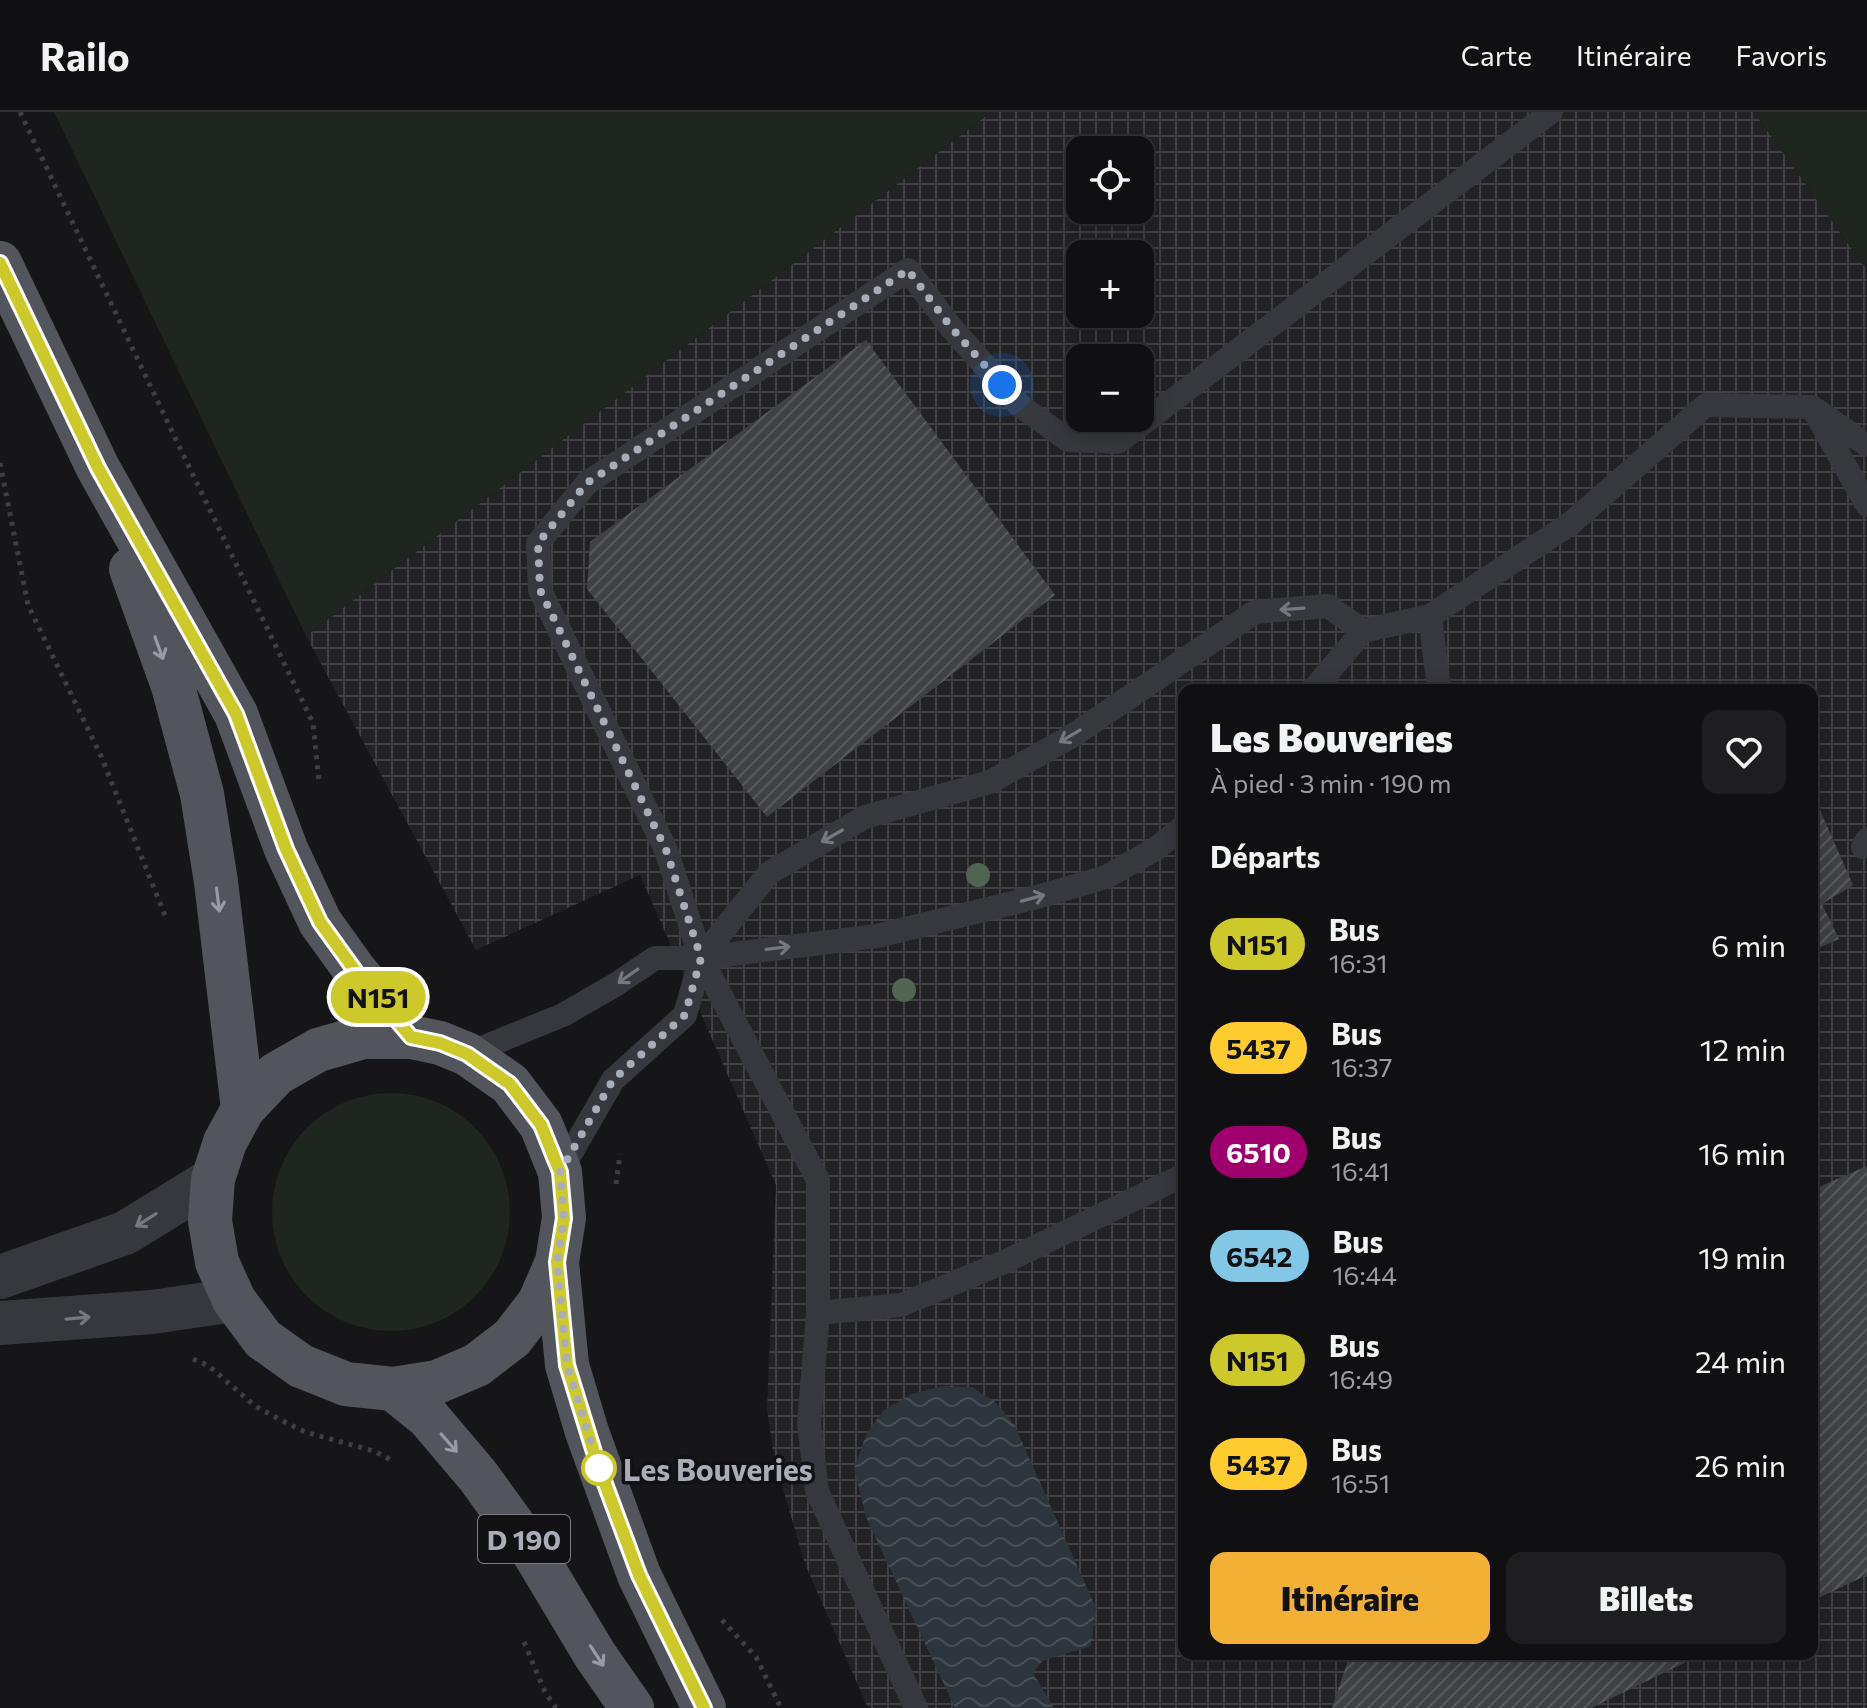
<!DOCTYPE html>
<html lang="fr">
<head>
<meta charset="utf-8">
<style>
  body { margin:0; font-family:Commissioner,sans-serif; background:#1e1e20; color:#f1f3f6; height:100vh; display:flex; flex-direction:column; font-size:30px; white-space:nowrap }
  * { box-sizing:border-box; margin:0 }
  p { font-size:26px; color:#9c9d9f }
  .icon { flex:none; width:44px; height:44px; fill:none; stroke:currentColor; stroke-width:2; stroke-linecap:round; stroke-linejoin:round }
  .map { position:relative; flex:1; overflow:hidden }
  .panel { position:absolute; left:1178px; top:572px; width:640px; height:976px; display:flex; flex-direction:column; background:#101012; border-radius:16px; box-shadow:0 4px 20px #0003,0 0 0 2px #303032 }
  .panel>* { flex:none }
  .badge { padding:0 16px; border-radius:26px; font-size:28px; line-height:52px }
  .buttons { position:absolute; left:1066px; top:24px; display:grid; gap:16px }
  .buttons a { display:grid; place-items:center; width:88px; height:88px; border-radius:16px; background:#101012; box-shadow:0 4px 20px #0003,0 0 0 2px #303032; font-size:40px }
  .you { position:absolute; width:40px; height:40px; margin:-20px; border:6px solid #fff; border-radius:50%; background:#1a73e8; box-shadow:0 0 0 12px #1a73e833 }
  .map>.badge { position:absolute; translate:-50% -50%; box-shadow:0 0 0 4px #fff }
  h2 { padding:0 32px; font-size:30px; line-height:72px }
  .round { display:grid; place-items:center; flex:none; width:84px; height:84px; border-radius:16px; background:#1e1e20 }
  .headline { display:flex; align-items:center; justify-content:space-between; height:136px; padding:0 32px }
  h1 { font-size:38px; font-weight:800; line-height:60px }
  .action { display:flex; gap:16px; margin-top:auto; padding:16px 32px }
  .action a { flex:1; height:92px; border-radius:16px; background:#f2b134; color:#111; font-size:32px; font-weight:800; line-height:92px; text-align:center }
  .action a+a { background:#1e1e20; color:#f1f3f6 }
  ul { padding:0; list-style:none }
  li { display:flex; align-items:center; gap:24px; height:104px; padding:0 32px }
  li div { flex:1 }
  li b { display:block; font-size:30px }
  li em { font-style:normal }
  li .badge { min-width:88px; font-weight:700; text-align:center }
  header { display:flex; align-items:center; gap:48px; box-sizing:border-box; height:112px; padding:0 40px; background:#101012; border-bottom:2px solid #303032 }
  header strong { font-size:38px }
  nav { display:flex; gap:44px; margin-inline-start:auto; font-size:28px }
  .map>svg:first-child { display:block }
  .industrial { fill:url(#industrial-grid); fill-rule:evenodd }
  .grass { fill:#1e261f }
  .water { fill:url(#water-waves) }
  .building { fill:url(#building-hatch) }
  .lines { fill:none; stroke-linecap:round; stroke-linejoin:round }
  .path { stroke:#3d3f44; stroke-width:5; stroke-dasharray:4 6; stroke-linecap:butt }
  .lane { stroke:#37383d; stroke-width:24 }
  .street { stroke:#37383d; stroke-width:44 }
  .primary { stroke:#53555c; stroke-width:44 }
  .tree { fill:#506452 }
  .oneway { stroke:#757881 }
  .oneway2 { stroke:#979ba6 }
  .line-casing { stroke:#fff; stroke-width:18 }
  .line { stroke:#cec92a; stroke-width:12 }
  .walk { stroke:#a8adb8; stroke-width:8; stroke-dasharray:0 14.4 }
  .stop-dot { fill:#fff; stroke:#cec92a; stroke-width:4 }
  .labels { text-anchor:middle; dominant-baseline:central; stroke-width:7; stroke-linejoin:round; paint-order:stroke }
  .shield { fill:#111113; stroke:#7b7e86; stroke-width:2 }
  .shield-label { font-size:28px; font-weight:bold; fill:#a8adb8 }
  .stop-label { font-size:30px; font-weight:bold; fill:#a8adb8; stroke:#111113; text-anchor:start }
</style>
</head>
<body>
<header>
<strong>Railo</strong>
<nav><a>Carte</a><a>Itinéraire</a><a>Favoris</a></nav>
</header>
<div class="map">
<svg width="1867" height="1596" viewBox="0 0 1867 1596">
  <defs>
    <pattern id="industrial-grid" width="8" height="8" patternUnits="userSpaceOnUse" patternTransform="scale(2)"><rect width="8" height="8" fill="#222225"/><path d="M0 4h8M4 0v8" fill="none" stroke="#3f3f43"/></pattern>
    <pattern id="water-waves" width="16" height="10" patternUnits="userSpaceOnUse" patternTransform="scale(2)"><rect width="16" height="10" fill="#2c353c"/><path d="M0 5q4-4 8 0t8 0" fill="none" stroke="#485056"/></pattern>
    <pattern id="building-hatch" width="6" height="6" patternUnits="userSpaceOnUse" patternTransform="scale(2)"><rect width="6" height="6" fill="#404145"/><path d="M-1 1l2-2M0 6l6-6M5 7l2-2" fill="none" stroke="#595a5e"/></pattern>
  </defs>
  <rect width="100%" height="100%" fill="#161618"/>
  <path class="industrial" d="M991,0H1754L1867,158V1596H868L805,1452L774,1346L767,1297L776,1073L640,763L476,838L306,524ZM1080,38H1140V98H1080ZM1080,142H1140V202H1080ZM1080,246H1140V306H1080ZM1184,578H1812V1542H1184Z"/>
  <path class="grass" d="M54,0H991L306,524Z
    M1754,0H1867V158Z
    M272 1100a119 119 0 1 1 238 0a119 119 0 1 1-238 0Z"/>
  <path class="water" d="M942,1274L972,1275L995,1290L1014,1312L1096,1496L1091,1534L1042,1549L1033,1561L1054,1596H955L866,1405L854,1356L867,1321L883,1299L912,1282Z"/>
  <path class="building" d="M866,228L1055,483L767,705L587,477L590,430Z
    M1820,698L1853,773L1822,792L1839,827L1812,839V701Z
    M1867,1054V1463L1812,1489V1078Z
    M1350,1542H1703L1591,1596H1332Z"/>
  <g class="lines">
    <path class="path" d="M20,0L178,332L313,611L319,670
      M0,351L28,493L101,644L166,806
      M616,1072L620,1042
      M193,1247L209,1254L255,1294L279,1307L305,1320L374,1339L395,1350
      M722,1508L756,1545L781,1596
      M524,1530L545,1580L556,1596"/>
    <path class="lane" d="M1815,300L1867,393
      M1430,504L1570,412L1706,293L1812,295L1867,333
      M1313,578L1363,519L1430,504L1439,578
      M1863,735L1867,728
      M467,942L563,903L615,873L655,846H701L877,824L1037,785L1106,765L1157,736L1184,714
      M560,1060L613,968L685,903L701,846L769,761L865,705L990,670L1072,624L1255,500L1328,494L1363,519
      M818,1201L901,1193L1002,1151L1184,1063
      M916,1596L817,1379L809,1311L818,1201V1068L701,846L666,738L540,478L538,431L587,371L908,158L950,214L1019,293L1068,328L1118,330L1551,0"/>
    <path class="street" d="M0,1165L125,1121L213,1067
      M0,1211L152,1200L234,1188"/>
    <path class="primary" d="M0,151L98,356L236,602L286,737L320,810L356,860L411,925L440,931L467,942L510,972L541,1013L560,1060L564,1106L557,1150L539,1191L512,1226L477,1253L437,1270L393,1277L346,1272L301,1254L263,1227L234,1188L217,1150L210,1109L213,1067L225,1030L243,997L276,962L318,938L363,925H411
      M131,457L173,574L202,682L216,770L243,997
      M557,1150L567,1253L587,1320L639,1463L704,1596
      M393,1277L428,1305L478,1364L535,1443L595,1543L632,1596"/>
  </g>
  <g class="tree">
    <circle cx="978" cy="763" r="12"/>
    <circle cx="904" cy="878" r="12"/>
  </g>
  <defs><path id="oneway-shaft" d="M-6 0H5M1.5-3L5.5 0L1.5 3" fill="none" stroke-width="1.6" stroke-linecap="round" stroke-linejoin="round" transform="scale(2)"/></defs>
  <g class="oneway">
    <use href="#oneway-shaft" transform="translate(1292 497) rotate(176)"/>
    <use href="#oneway-shaft" transform="translate(1070 624) rotate(149)"/>
    <use href="#oneway-shaft" transform="translate(832 724) rotate(150)"/>
    <use href="#oneway-shaft" transform="translate(1033 786) rotate(-15)"/>
    <use href="#oneway-shaft" transform="translate(778 836) rotate(-7)"/>
    <use href="#oneway-shaft" transform="translate(628 864) rotate(145)"/>
    <use href="#oneway-shaft" transform="translate(146 1108) rotate(148)"/>
    <use href="#oneway-shaft" transform="translate(78 1206) rotate(-5)"/>
  </g>
  <g class="oneway2">
    <use href="#oneway-shaft" transform="translate(159 536) rotate(70)"/>
    <use href="#oneway-shaft" transform="translate(218 788) rotate(83)"/>
    <use href="#oneway-shaft" transform="translate(449 1331) rotate(49)"/>
    <use href="#oneway-shaft" transform="translate(597 1544) rotate(57)"/>
  </g>
  <g class="lines">
    <g class="line-casing">
      <path id="line" d="M0,151L98,356L236,602L286,737L320,810L356,860L411,925L440,931L467,942L510,972L541,1013L560,1060L564,1106L557,1150L567,1253L598,1353L639,1463L704,1596"/>
    </g>
    <use href="#line" class="line"/>
    <path class="walk" d="M599,1356L567,1253L557,1150L564,1106L560,1060L613,968L685,903L701,846L666,738L540,478L538,431L587,371L908,158L950,214L1002,273"/>
  </g>
  <circle class="stop-dot" cx="599" cy="1356" r="16"/>
  <g class="labels">
    <rect class="shield" x="478" y="1403" width="92" height="48" rx="6"/>
    <g class="shield-label">
      <text x="524" y="1427">D 190</text>
    </g>
    <g class="stop-label">
      <text x="623" y="1356">Les Bouveries</text>
    </g>
  </g>
</svg>
<div class="buttons">
<a><svg class="icon" aria-label="locate" viewBox="0 0 24 24"><circle cx="12" cy="12" r="6"/><path d="M12 2v4M12 18v4M2 12h4M18 12h4"/></svg></a>
<a>+</a>
<a>−</a>
</div>
<div class="you" style="left:1002px;top:273px"></div>
<b class="badge" style="left:378px;top:885px;background:#cec92a;color:#111">N151</b>
<section class="panel">
<div class="headline"><div><h1>Les Bouveries</h1><p>À pied · 3 min · 190 m</p></div><a class="round"><svg class="icon" aria-label="heart" viewBox="0 0 24 24"><path d="M12 20l-8-8c-3-5 5-10 8-4 3-6 11-1 8 4z"/></svg></a></div>
<h2>Départs</h2>
<ul>
<li><span class="badge" style="background:#cec92a;color:#111">N151</span><div><b>Bus</b><p>16:31</p></div><em>6 min</em></li>
<li><span class="badge" style="background:#ffcc30;color:#111">5437</span><div><b>Bus</b><p>16:37</p></div><em>12 min</em></li>
<li><span class="badge" style="background:#a0006e;color:#fff">6510</span><div><b>Bus</b><p>16:41</p></div><em>16 min</em></li>
<li><span class="badge" style="background:#82c8e6;color:#111">6542</span><div><b>Bus</b><p>16:44</p></div><em>19 min</em></li>
<li><span class="badge" style="background:#cec92a;color:#111">N151</span><div><b>Bus</b><p>16:49</p></div><em>24 min</em></li>
<li><span class="badge" style="background:#ffcc30;color:#111">5437</span><div><b>Bus</b><p>16:51</p></div><em>26 min</em></li>
</ul>
<div class="action"><a>Itinéraire</a><a>Billets</a></div>
</section>
</div>
</body>
</html>
